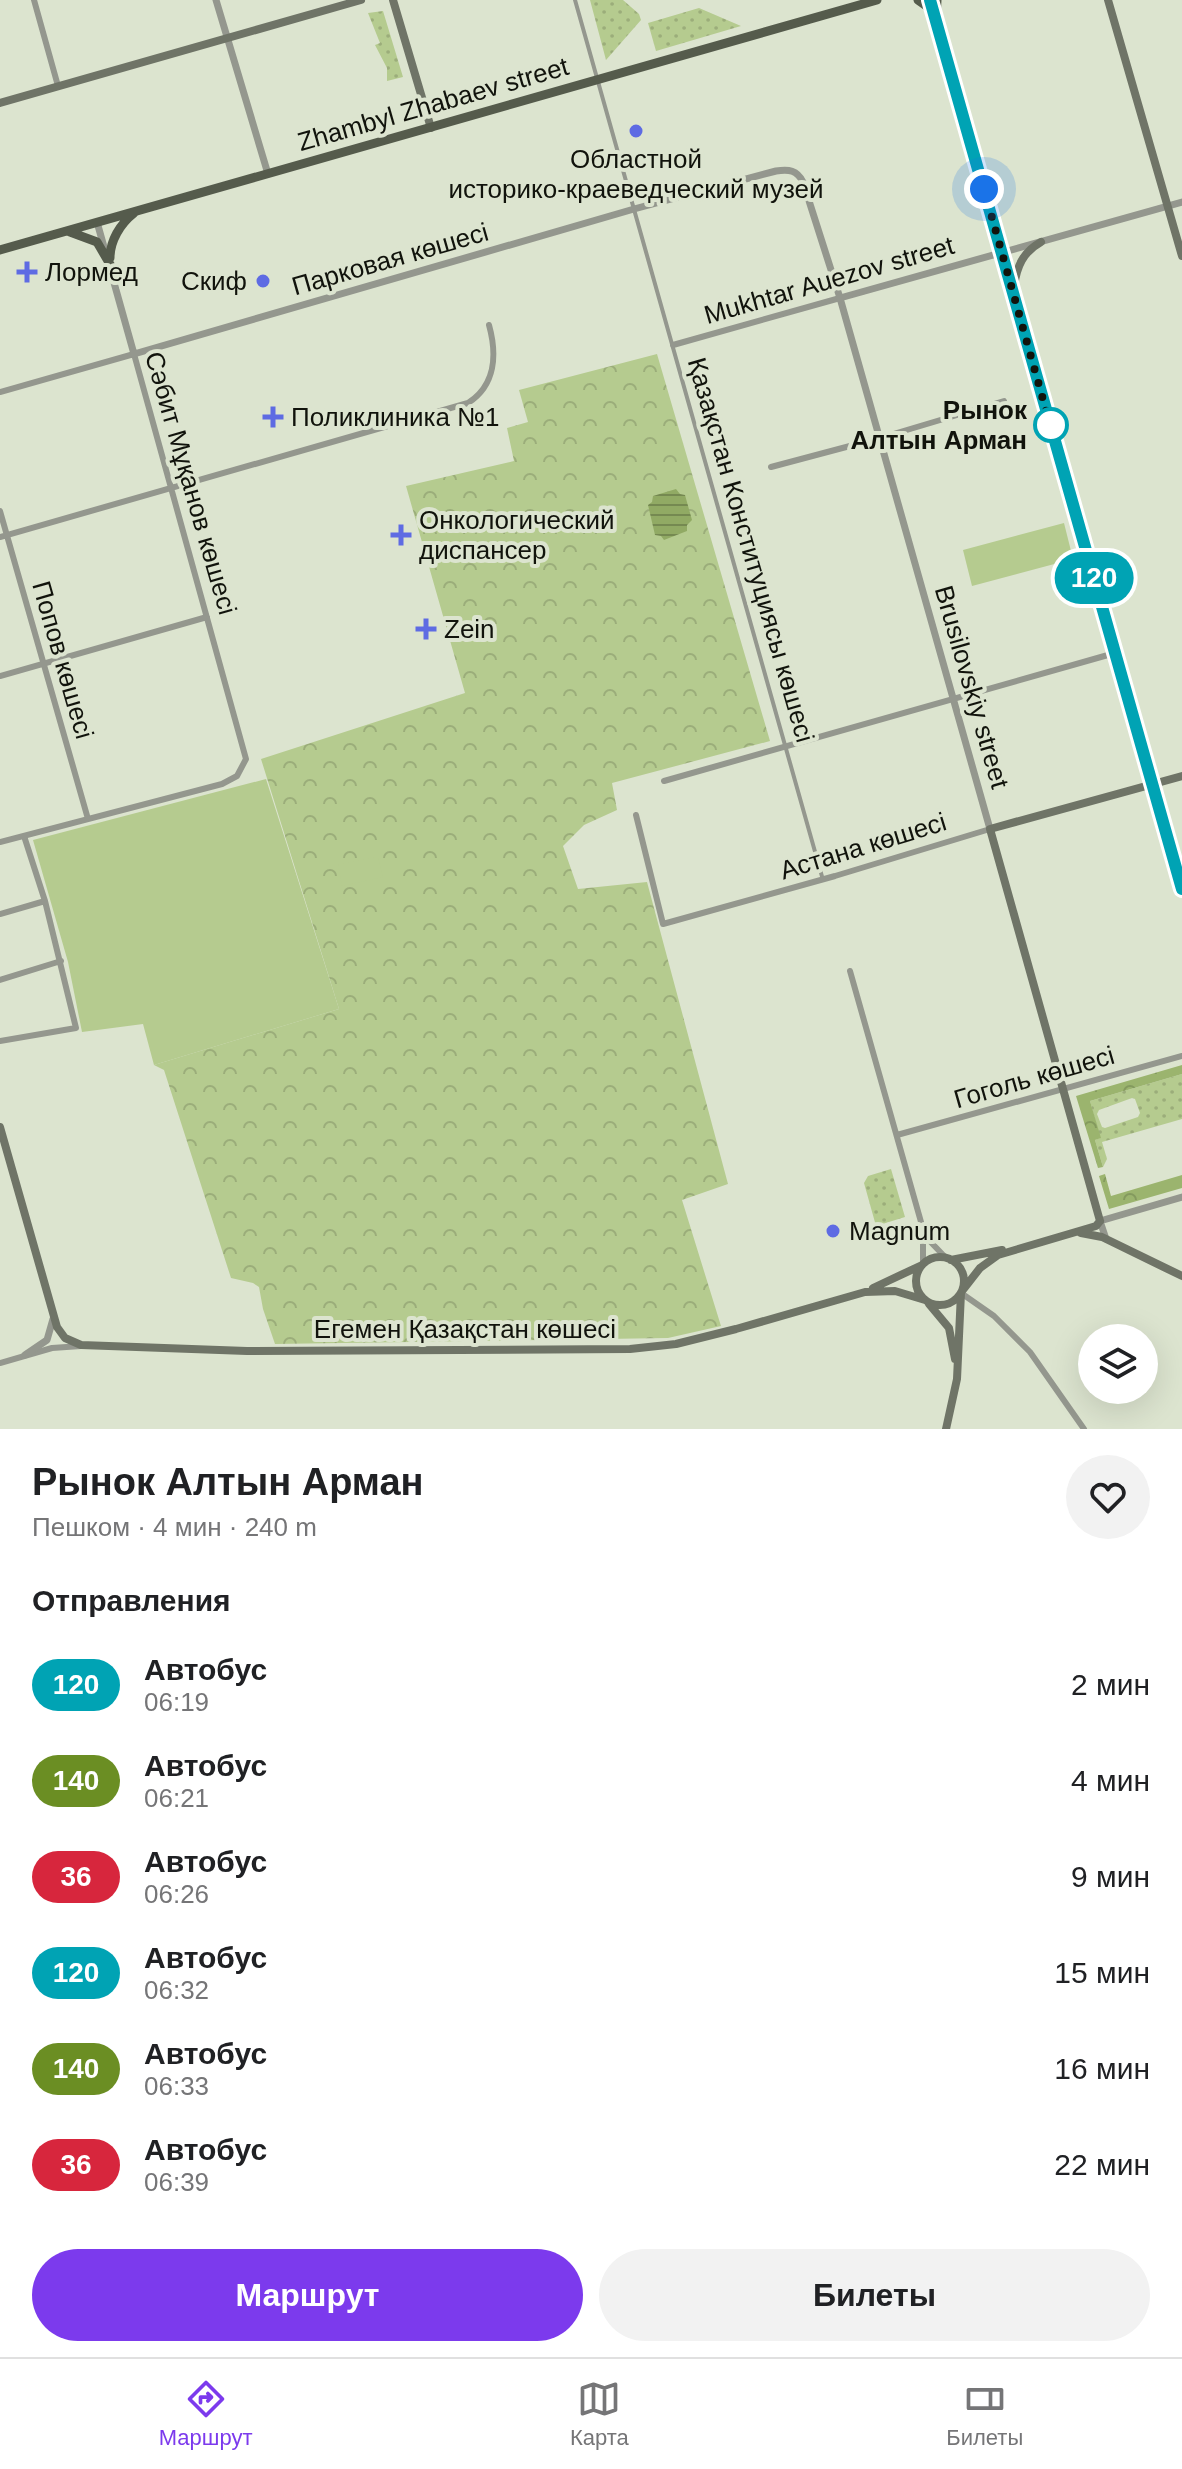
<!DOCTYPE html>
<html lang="ru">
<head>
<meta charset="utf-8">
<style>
  body { margin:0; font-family:Helvetica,sans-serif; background:#f2f2f2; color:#202124; height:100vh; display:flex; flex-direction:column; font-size:30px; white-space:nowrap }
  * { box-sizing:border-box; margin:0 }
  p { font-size:26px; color:#757577 }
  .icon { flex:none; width:44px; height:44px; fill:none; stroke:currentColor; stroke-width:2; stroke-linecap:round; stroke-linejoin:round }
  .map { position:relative; height:1429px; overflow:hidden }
  .drawer { display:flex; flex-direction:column; background:#fff; flex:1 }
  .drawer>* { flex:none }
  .badge { padding:0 16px; border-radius:26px; font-size:28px; line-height:52px }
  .controls { position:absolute; left:1078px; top:1324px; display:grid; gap:16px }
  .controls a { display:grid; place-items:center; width:80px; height:80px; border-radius:50%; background:#fff; box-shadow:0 8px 32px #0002; font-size:40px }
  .you { position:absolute; width:40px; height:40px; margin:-20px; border:6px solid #fff; border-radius:50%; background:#1a73e8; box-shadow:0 0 0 12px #1a73e833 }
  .map>.badge { position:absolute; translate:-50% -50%; box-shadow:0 0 0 4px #fff }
  h2 { padding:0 32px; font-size:30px; line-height:72px }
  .round { display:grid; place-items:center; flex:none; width:84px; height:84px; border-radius:42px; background:#f2f2f2 }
  .overview { display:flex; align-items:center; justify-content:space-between; height:136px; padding:0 32px }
  h1 { font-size:38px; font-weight:600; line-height:60px }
  .action { display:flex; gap:16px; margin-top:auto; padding:16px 32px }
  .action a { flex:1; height:92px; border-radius:48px; background:#7c3aed; color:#fff; font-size:32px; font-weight:600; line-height:92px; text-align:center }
  .action a+a { background:#f2f2f2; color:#202124 }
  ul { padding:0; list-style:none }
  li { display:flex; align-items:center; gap:24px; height:96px; padding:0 32px }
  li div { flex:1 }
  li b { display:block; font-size:30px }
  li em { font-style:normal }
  li .badge { min-width:88px; font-weight:700; text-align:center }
  .tabs { display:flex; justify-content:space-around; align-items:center; height:112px; border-top:2px solid #e0e0e0; background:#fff; font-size:22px; color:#757577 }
  .tabs a { display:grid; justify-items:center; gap:4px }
  .tabs .selected { color:#7c3aed }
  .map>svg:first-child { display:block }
  .grass { fill:url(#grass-dots); fill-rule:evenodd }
  .forest { fill:url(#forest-crowns) }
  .park { fill:url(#park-crowns) }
  .pitch { fill:#b5cb8f }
  .water { fill:url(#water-rules) }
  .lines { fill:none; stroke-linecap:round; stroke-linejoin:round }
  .pedestrian { stroke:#94978e; stroke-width:4 }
  .minor { stroke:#94978e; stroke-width:6 }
  .tertiary { stroke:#94978e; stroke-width:7 }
  .secondary { stroke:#6f7467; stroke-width:8 }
  .primary { stroke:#555b4c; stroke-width:9 }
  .line-casing { stroke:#fff; stroke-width:18 }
  .line { stroke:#00a3b4; stroke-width:12 }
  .walk { stroke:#11130c; stroke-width:8; stroke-dasharray:0 14.4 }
  .poi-dot { fill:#5e6be3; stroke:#dce4cf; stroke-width:3 }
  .stop-dot { fill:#fff; stroke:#00a3b4; stroke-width:4 }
  .labels { text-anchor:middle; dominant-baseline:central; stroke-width:8; stroke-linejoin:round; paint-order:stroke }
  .street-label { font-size:26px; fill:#11130c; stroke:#dce4cf }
  .poi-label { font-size:26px; fill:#11130c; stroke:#dce4cf; text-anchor:start }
  .stop-label { font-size:26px; font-weight:bold; fill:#11130c; stroke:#dce4cf; text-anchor:end }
</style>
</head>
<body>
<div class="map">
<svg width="1182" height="1429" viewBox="0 0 1182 1429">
  <defs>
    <pattern id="grass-dots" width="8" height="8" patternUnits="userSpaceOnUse" patternTransform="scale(2)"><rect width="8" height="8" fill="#b5cb8f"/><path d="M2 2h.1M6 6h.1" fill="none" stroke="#9bad7a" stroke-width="1.8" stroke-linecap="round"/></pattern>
    <pattern id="forest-crowns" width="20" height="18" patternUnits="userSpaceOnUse" patternTransform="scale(2)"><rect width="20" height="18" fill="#9bb46e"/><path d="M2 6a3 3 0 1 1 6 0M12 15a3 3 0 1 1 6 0" fill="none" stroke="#849a5e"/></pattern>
    <pattern id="park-crowns" width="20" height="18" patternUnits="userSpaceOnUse" patternTransform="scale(2)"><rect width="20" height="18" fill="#b5cb8f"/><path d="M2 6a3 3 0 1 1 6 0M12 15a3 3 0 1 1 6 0" fill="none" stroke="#9bad7a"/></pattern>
    <pattern id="water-rules" width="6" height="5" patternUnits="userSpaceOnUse" patternTransform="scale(2)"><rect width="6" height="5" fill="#91aa64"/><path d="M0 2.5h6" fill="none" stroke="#758951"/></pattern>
  </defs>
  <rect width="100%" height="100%" fill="#dce4cf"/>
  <path class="grass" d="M590,0H623L639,14L641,20L606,60Z
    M699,8L741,26L656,51L648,23Z
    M383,11L403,77L387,81V68L375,45L380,43L368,13Z
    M1182,1074V1119L1102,1142L1107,1159L1103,1167L1095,1140L1100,1138L1090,1101ZM1132,1098L1135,1099L1140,1113L1138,1117L1105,1128L1102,1127L1097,1114L1099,1110Z
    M891,1169L905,1217L876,1226L864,1183L868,1176Z"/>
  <path class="forest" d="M1182,1065V1074L1090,1101L1101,1138L1095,1140L1103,1167L1098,1168L1076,1096Z
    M1105,1174L1111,1196L1182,1175V1188L1109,1209L1099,1176Z"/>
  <path class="park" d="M657,354L770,741L612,783L617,810L584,825L563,846L578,889L647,882L728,1184L682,1200L721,1326L668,1338L275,1344L263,1309L259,1287L253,1283L231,1278L164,1070L154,1065L339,1009L261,759L465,693L406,486L514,461L507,428L528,422L519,390Z"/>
  <path class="pitch" d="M1064,523L1073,559L972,586L963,550Z
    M266,779L339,1009L154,1065L143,1024L82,1032L68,962L33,840Z
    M378,857L383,877L342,886L338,865Z"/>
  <path class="water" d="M676,489L680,494L685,495L692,520L687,525V531L664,540L661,536L655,535L648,505L652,502L653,496Z"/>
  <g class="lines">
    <path class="pedestrian" d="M575,0L823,880"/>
    <path class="minor" d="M34,0L58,86
      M673,345L840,298
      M0,392L134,354L246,759L237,776L222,784L0,842
      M771,467L880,438L1004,401
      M0,511L88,819
      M0,537L468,403C496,385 497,354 489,325
      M0,676L207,617
      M664,781L1115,653
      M636,815L663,924L835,876L990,829
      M0,914L45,901
      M850,971L923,1229V1263
      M0,980L61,961
      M0,1041L76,1028L45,901L24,836
      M897,1135L1182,1056
      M924,1235L945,1257
      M961,1293L994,1316L1030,1352L1084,1429
      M0,1363L52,1348L81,1346"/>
    <path class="tertiary" d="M216,0L268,174
      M97,222L134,354L634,209L776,171C789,169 797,170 803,182L840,298L990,829
      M840,298L1182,202
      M1106,1239L1100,1221L1182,1197
      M25,1355L47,1340L53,1319"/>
    <path class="secondary" d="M393,0L431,128
      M930,0L1182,889
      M1108,0L1182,256
      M0,103L361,0
      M1014,286C1017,266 1023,252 1041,242
      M0,1127L57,1327L65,1338L81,1345L247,1351L630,1349L676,1344L736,1329L865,1292L895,1291L925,1300
      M1100,1221L990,829L1182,776
      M1081,1233L1102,1237L1182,1276
      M916 1281a24 24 0 1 1 48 0a24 24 0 1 1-48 0Z
      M951,1260L1002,1250
      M873,1288L922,1265
      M962,1291L980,1268L998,1255L1096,1226L1100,1221
      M929,1304L949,1328L955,1359
      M946,1429L957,1379L961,1293"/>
    <path class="primary" d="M918,0L928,7L936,22
      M936,19L937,0
      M70,232L97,242L111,266
      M0,250L877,0
      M110,258C110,241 120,224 134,213"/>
  </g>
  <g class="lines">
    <g class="line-casing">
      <path id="line" d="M930,0L1182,889"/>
    </g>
    <use href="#line" class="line"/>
    <path class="walk" d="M984,189L1051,428V425"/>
  </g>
  <g class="poi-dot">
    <circle cx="636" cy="131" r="8"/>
    <path d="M23 260h8v8h8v8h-8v8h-8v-8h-8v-8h8z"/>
    <circle cx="263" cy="281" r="8"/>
    <path d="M269 405h8v8h8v8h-8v8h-8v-8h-8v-8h8z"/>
    <path d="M397 523h8v8h8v8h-8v8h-8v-8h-8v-8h8z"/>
    <path d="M422 617h8v8h8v8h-8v8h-8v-8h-8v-8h8z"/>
    <circle cx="833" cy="1231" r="8"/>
  </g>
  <circle class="stop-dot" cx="1051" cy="425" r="16"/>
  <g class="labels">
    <g class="street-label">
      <text transform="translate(433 104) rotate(-16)">Zhambyl Zhabaev street</text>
      <text transform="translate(390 259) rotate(-16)">Парковая көшесі</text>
      <text transform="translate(829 280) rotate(-16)">Mukhtar Auezov street</text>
      <text transform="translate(191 483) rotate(74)">Сәбит Мұқанов көшесі</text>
      <text transform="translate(751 550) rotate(74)">Қазақстан Конституциясы көшесі</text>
      <text transform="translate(63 660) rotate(74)">Попов көшесі</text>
      <text transform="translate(972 687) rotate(74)">Brusilovskiy street</text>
      <text transform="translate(863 846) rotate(-17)">Астана көшесі</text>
      <text transform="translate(1034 1077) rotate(-16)">Гоголь көшесі</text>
      <text x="465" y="1329">Егемен Қазақстан көшесі</text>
    </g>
    <g class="poi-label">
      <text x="636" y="159" text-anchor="middle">Oбластной<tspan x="636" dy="30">историко-краеведческий музей</tspan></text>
      <text x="45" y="272">Лормед</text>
      <text x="247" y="281" text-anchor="end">Скиф</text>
      <text x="291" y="417">Поликлиника №1</text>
      <text x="419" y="520">Онкологический<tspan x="419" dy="30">диспансер</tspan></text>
      <text x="444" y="629">Zein</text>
      <text x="849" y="1231">Magnum</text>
    </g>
    <g class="stop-label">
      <text x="1027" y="410">Рынок<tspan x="1027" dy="30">Алтын Арман</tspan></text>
    </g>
  </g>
</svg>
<div class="controls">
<a><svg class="icon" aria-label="layers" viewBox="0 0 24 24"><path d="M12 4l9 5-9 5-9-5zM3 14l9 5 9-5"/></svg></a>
</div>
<div class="you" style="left:984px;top:189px"></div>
<b class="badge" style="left:1094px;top:578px;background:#00a3b4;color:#fff">120</b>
</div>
<section class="drawer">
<div class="overview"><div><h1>Рынок Алтын Арман</h1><p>Пешком · 4 мин · 240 m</p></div><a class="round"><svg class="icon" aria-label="heart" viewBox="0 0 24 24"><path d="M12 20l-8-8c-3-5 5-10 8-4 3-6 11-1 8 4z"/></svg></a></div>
<h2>Отправления</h2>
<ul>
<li><span class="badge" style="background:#00a3b4;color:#fff">120</span><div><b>Автобус</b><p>06:19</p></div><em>2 мин</em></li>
<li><span class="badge" style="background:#6b8e23;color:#fff">140</span><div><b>Автобус</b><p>06:21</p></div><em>4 мин</em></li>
<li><span class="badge" style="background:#d7263d;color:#fff">36</span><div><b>Автобус</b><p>06:26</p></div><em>9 мин</em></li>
<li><span class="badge" style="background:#00a3b4;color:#fff">120</span><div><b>Автобус</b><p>06:32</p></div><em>15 мин</em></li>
<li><span class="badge" style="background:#6b8e23;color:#fff">140</span><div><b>Автобус</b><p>06:33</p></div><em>16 мин</em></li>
<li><span class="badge" style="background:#d7263d;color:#fff">36</span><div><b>Автобус</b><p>06:39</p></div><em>22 мин</em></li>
</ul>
<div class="action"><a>Маршрут</a><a>Билеты</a></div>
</section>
<nav class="tabs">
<a class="selected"><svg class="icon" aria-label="directions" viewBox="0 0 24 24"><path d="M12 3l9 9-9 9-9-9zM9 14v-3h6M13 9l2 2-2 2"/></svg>Маршрут</a>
<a><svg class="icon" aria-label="map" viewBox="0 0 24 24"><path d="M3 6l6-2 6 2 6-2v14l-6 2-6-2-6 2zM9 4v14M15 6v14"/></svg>Карта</a>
<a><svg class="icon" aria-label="tickets" viewBox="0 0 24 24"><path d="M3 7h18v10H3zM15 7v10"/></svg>Билеты</a>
</nav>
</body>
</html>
